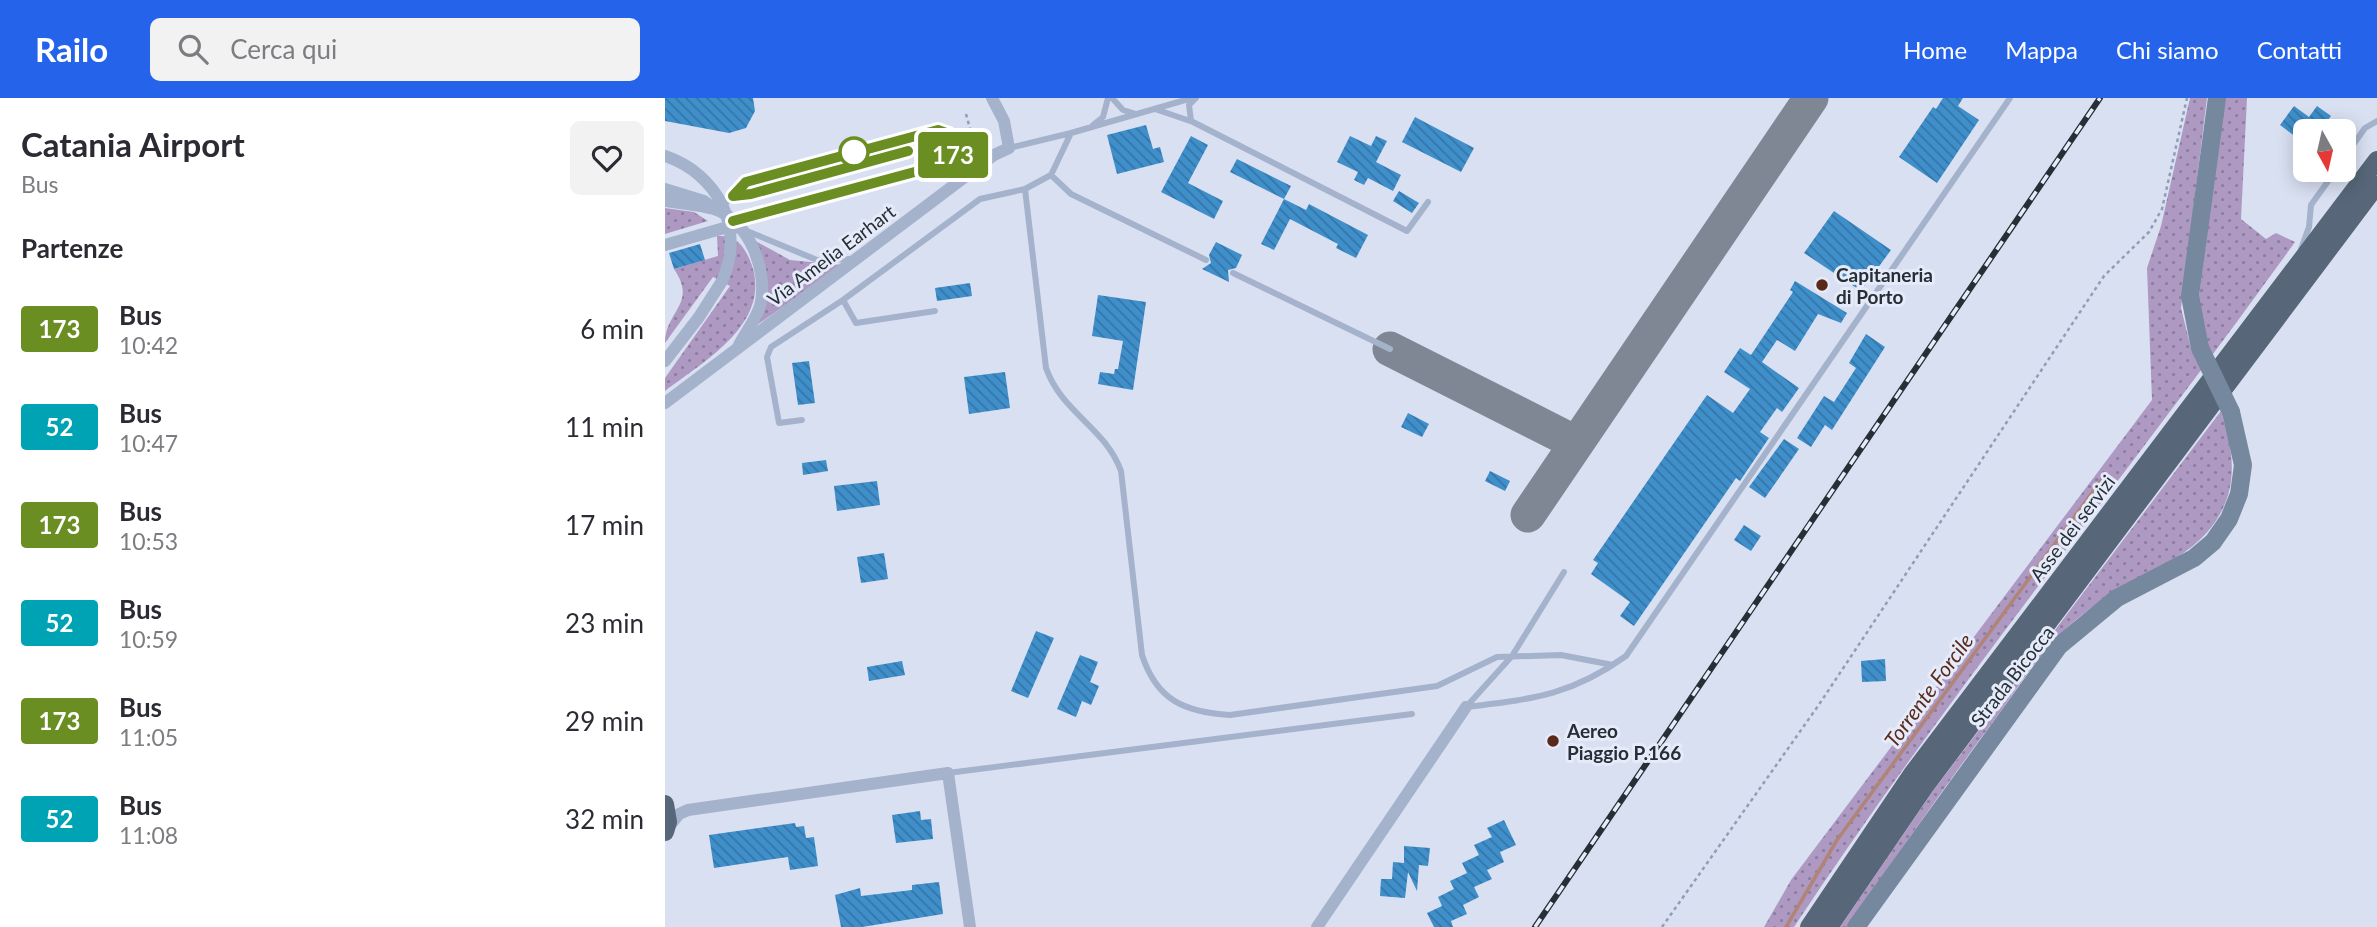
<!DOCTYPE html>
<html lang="it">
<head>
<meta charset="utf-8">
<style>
  body { margin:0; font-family:Lato,sans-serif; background:#f2f2f3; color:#2b2b33; height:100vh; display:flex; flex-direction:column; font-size:26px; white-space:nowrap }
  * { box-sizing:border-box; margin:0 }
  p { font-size:23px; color:#7c7c81 }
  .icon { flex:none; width:38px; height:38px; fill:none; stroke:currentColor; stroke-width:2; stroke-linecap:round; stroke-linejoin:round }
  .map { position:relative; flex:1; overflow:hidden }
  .sheet { display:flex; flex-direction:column; background:#fff; width:665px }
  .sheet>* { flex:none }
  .badge { padding:0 14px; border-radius:5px; font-size:24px; line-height:46px }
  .needle { width:46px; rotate:172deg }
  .buttons { position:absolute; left:1628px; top:21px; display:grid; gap:14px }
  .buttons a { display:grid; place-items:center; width:63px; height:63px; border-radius:10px; background:#fff; box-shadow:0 4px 18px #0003; font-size:35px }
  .map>.badge { position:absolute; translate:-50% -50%; box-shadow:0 0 0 4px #fff }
  h2 { padding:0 21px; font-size:26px; line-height:63px }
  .round { display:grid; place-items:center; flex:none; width:74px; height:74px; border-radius:10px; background:#f2f2f3 }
  .headline { display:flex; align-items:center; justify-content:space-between; height:119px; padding:0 21px }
  h1 { font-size:33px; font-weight:700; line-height:52px }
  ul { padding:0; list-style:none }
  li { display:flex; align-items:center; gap:21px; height:98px; padding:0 21px }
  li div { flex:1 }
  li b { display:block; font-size:26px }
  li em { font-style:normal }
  li .badge { min-width:77px; font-weight:700; text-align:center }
  header { display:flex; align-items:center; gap:42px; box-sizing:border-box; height:98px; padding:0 35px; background:#2563eb; color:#fff }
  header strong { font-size:33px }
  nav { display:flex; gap:38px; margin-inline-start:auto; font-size:24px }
  .search { width:490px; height:63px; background:#f2f2f3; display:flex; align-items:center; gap:18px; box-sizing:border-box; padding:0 24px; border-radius:10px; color:#7c7c81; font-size:26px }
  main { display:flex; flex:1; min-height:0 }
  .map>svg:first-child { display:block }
  .grass { fill:url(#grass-dots) }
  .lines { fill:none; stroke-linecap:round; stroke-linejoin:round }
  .stream { stroke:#b08477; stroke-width:3.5 }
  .taxiway { stroke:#808794; stroke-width:35 }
  .building { fill:url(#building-back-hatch) }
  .path { stroke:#8f9eb7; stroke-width:2.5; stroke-dasharray:3.5 3.5; stroke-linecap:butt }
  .lane { stroke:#a5b2cb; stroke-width:6 }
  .street { stroke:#a5b2cb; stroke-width:12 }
  .secondary { stroke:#76889e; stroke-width:18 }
  .primary { stroke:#576779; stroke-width:18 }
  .rail-casing { stroke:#262e36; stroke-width:6 }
  .rail { stroke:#e6ebfa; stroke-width:3.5; stroke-dasharray:10; stroke-linecap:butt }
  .street-bridge { stroke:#a5b2cb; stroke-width:12 }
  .secondary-bridge { stroke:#76889e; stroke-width:18 }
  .line-casing { stroke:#fff; stroke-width:16 }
  .line { stroke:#6b8e23; stroke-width:10 }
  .stop-dot { fill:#fff; stroke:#6b8e23; stroke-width:3.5 }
  .poi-dot { fill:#592a1a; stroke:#e6ebfa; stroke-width:2.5 }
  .labels { text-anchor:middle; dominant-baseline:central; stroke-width:6; stroke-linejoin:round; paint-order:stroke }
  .street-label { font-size:19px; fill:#262e36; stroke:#e6ebfa }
  .poi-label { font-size:19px; font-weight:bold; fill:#262e36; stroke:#e6ebfa; text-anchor:start }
  .water-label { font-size:21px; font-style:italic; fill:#592a1a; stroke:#e6ebfa }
</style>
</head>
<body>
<header>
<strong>Railo</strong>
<div class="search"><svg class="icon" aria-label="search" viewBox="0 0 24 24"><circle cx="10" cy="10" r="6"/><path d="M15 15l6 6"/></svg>Cerca qui</div>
<nav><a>Home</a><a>Mappa</a><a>Chi siamo</a><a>Contatti</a></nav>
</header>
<main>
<section class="sheet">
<div class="headline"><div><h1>Catania Airport</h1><p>Bus</p></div><a class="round"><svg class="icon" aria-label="heart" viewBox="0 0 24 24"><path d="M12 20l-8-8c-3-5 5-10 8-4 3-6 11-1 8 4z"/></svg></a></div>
<h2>Partenze</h2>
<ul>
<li><span class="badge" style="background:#6b8e23;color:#fff">173</span><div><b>Bus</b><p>10:42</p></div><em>6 min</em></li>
<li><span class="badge" style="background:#00a3b4;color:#fff">52</span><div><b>Bus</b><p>10:47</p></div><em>11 min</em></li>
<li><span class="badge" style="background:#6b8e23;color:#fff">173</span><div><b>Bus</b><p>10:53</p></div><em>17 min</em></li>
<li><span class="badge" style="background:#00a3b4;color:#fff">52</span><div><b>Bus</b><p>10:59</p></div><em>23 min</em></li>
<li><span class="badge" style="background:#6b8e23;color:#fff">173</span><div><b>Bus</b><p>11:05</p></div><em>29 min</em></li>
<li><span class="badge" style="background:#00a3b4;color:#fff">52</span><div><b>Bus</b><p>11:08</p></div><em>32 min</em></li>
</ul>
</section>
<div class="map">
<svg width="1712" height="829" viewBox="0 0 1712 829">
  <defs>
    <pattern id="grass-dots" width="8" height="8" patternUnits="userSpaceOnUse" patternTransform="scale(1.75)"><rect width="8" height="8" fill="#ae99c2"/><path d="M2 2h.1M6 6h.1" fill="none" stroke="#8d7d9e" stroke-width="1.8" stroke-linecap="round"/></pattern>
    <pattern id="building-back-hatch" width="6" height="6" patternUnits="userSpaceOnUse" patternTransform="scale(1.75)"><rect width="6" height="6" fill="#3f8fcb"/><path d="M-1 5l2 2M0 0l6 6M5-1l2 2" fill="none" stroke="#3575a6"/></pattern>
  </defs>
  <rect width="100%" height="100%" fill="#d9e0f2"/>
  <path class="grass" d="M1525,0H1542L1516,210L1527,254L1559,0H1582L1576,121L1601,141L1611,135L1630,144C1465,374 1285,593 1129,829H1099L1126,782L1487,302L1482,170L1496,128Z
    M0,110L29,114L43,123L0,136Z
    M52,138C69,137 77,145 84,160C112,222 41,262 0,293V280L65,188L48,179L0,245C0,213 33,206 9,171L53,158Z
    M87,141L125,162L177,167L92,227L97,215Z
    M1556,313C1567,348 1574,382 1555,416C1533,456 1487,472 1450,494C1428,507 1405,525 1388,544C1364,570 1345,601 1324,629C1275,695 1229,762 1182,829H1175L1268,693Z"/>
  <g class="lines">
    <path class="stream" d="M1121,829L1172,742L1438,380"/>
    <path class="taxiway" d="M725,251L911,345
      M863,417L1146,0"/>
  </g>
  <path class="building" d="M0,0H88L90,13L81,30L64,35L0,23Z
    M1278,0H1298L1293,8L1314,22L1272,85L1234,59L1268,9L1271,11Z
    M1629,8L1644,19L1652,8L1666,18L1655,33H1640V46L1615,27Z
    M750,19L809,50L796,74L737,44Z
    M481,27L488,51L495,49L499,64L452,76L442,37Z
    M526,38L543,47L523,85L558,103L549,121L496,94Z
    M685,38L706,48L711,38L722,43L711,64L736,77L728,93L703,80L699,87L689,82L693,74L672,64Z
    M572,61L626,88L619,101L565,74Z
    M734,93L754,105L747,115L728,103Z
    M619,101L641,112L644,106L703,137L691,160L671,150L673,146L625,121L609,152L596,146Z
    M1169,113L1226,152L1196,193L1139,155Z
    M551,144L577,157L571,170L563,172L564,184L537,171L546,165L544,157Z
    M35,146L40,162L9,171L4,155Z
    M1130,183L1182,215L1176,225L1153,216L1130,253L1112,242L1097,264L1134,290L1117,314L1112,310L1095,334L1104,340L1075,383L1071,380L969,528L955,518L965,504L926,476L933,465L928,462L1042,297L1068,315L1085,291L1059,274L1075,250L1086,257L1128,194L1125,192Z
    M305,185L307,198L272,203L270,190Z
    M433,197L481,204L468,292L433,286L435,274L449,276L450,271H453L458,243L427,238Z
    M1201,236L1220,249L1167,332L1160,327L1146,349L1132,340L1159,298L1169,304L1191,270L1184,265Z
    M144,263L150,305L133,307L127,265Z
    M340,274L345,310L304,316L299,279Z
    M743,315L764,326L757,339L736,329Z
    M1119,341L1134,351L1100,400L1084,389Z
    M161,362L163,373L138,377L137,365Z
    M825,373L845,383L840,393L820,383Z
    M212,383L215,407L172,413L169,388Z
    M1079,427L1096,438L1086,453L1069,442Z
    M219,455L223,481L196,485L192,459Z
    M371,533L389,540L363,600L346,593Z
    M415,557L433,564L425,584L434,588L426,607L417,603L411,619L392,611Z
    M1220,561L1221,583L1197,584L1196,563Z
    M237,563L240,577L204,583L202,569Z
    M255,713L256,722L266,721L268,741L231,745L227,717Z
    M839,722L851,747L835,754L839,764L822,772L827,781L809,789L814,799L798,807L802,816L786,823L788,829H769L762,815L777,808L773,799L789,791L785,783L802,775L797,765L814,757L809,747L827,739L822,730Z
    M130,725L131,729L139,728L141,740L149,739L153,768L125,772L123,759L49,770L44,737Z
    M739,748L765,750L763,768L754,767L752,793L743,774L740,800L715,798L716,781H727L728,764L739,765Z
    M274,784L278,816L197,829H176L170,797L195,790L196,798L247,792V787Z"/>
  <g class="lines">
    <path class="path" d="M301,16L312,56
      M997,829L1153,608L1439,178L1484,134L1497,111L1522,0"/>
    <path class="lane" d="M447,0L458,12L471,16
      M527,0L406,35L386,77L360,91L381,270C397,315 440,329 456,373L477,557C492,603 520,614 565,617L772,588L832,559L896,557L948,567
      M490,11L528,24L742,133L763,104
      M526,23L524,7L531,0
      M428,27L438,19L443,0
      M344,50L406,35
      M1678,61L1700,30L1712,23
      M386,77L406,96L541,162
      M68,98L86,96L243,53L259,35
      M58,108L81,84L260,34L273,31L284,36L288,58L283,65L69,122
      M82,133L152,162L188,161
      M1636,151L1644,129L1646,107L1671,72
      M568,175L725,251
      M178,202L191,225L270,213
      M137,322L114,325L102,259L106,249L178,202L315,101L360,91
      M801,609C867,601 905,598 961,558L1345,0
      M801,609L847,558L899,474
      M283,675L747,616"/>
    <path class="street" d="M0,91L39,103L48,110
      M0,103C15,105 34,107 49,111C84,122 104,174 95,208C91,221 81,234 74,247
      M0,147L66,128L74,130
      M0,263L34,219L57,183
      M0,305L329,57L344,50L339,23L327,0
      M2,731L14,716L23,712L283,675L305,829
      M652,829L801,609"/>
    <path class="secondary" d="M1535,250L1525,198L1552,0
      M1191,829L1394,548L1452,500L1529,460L1548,444L1564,421L1574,396L1578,367L1566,314"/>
    <path class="primary" d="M0,706L3,724L0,734
      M1144,829L1247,676L1712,62
      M1164,829L1261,687L1712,87"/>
    <g class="rail-casing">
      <path id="rail" d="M870,829L1435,0"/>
    </g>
    <use href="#rail" class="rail"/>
    <path class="street-bridge" d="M0,58C53,76 81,130 57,183"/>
    <path class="secondary-bridge" d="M1535,250L1566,314"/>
  </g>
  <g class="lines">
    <g class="line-casing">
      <path id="line" d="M68,123L283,65L288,58L284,36L273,32L81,84L68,98L86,96L243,53"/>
    </g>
    <use href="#line" class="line"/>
  </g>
  <circle class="stop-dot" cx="189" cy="54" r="14"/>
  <g class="poi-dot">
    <circle cx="1157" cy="187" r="7"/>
    <circle cx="888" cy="643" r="7"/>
  </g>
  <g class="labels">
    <g class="street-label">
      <text transform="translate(166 157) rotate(-37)">Via Amelia Earhart</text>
      <text transform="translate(1407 430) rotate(-53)">Asse dei servizi</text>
      <text transform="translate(1347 578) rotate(-52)">Strada Bicocca</text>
    </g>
    <g class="poi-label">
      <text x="1171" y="176">Capitaneria<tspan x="1171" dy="22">di Porto</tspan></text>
      <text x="902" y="632">Aereo<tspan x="902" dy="22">Piaggio P.166</tspan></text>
    </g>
    <g class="water-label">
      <text transform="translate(1263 592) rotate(-54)">Torrente Forcile</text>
    </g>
  </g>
</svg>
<div class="buttons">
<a><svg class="needle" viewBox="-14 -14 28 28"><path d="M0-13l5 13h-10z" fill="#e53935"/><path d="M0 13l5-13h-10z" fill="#7c7c81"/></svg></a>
</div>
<b class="badge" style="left:288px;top:57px;background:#6b8e23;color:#fff">173</b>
</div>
</main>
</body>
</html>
